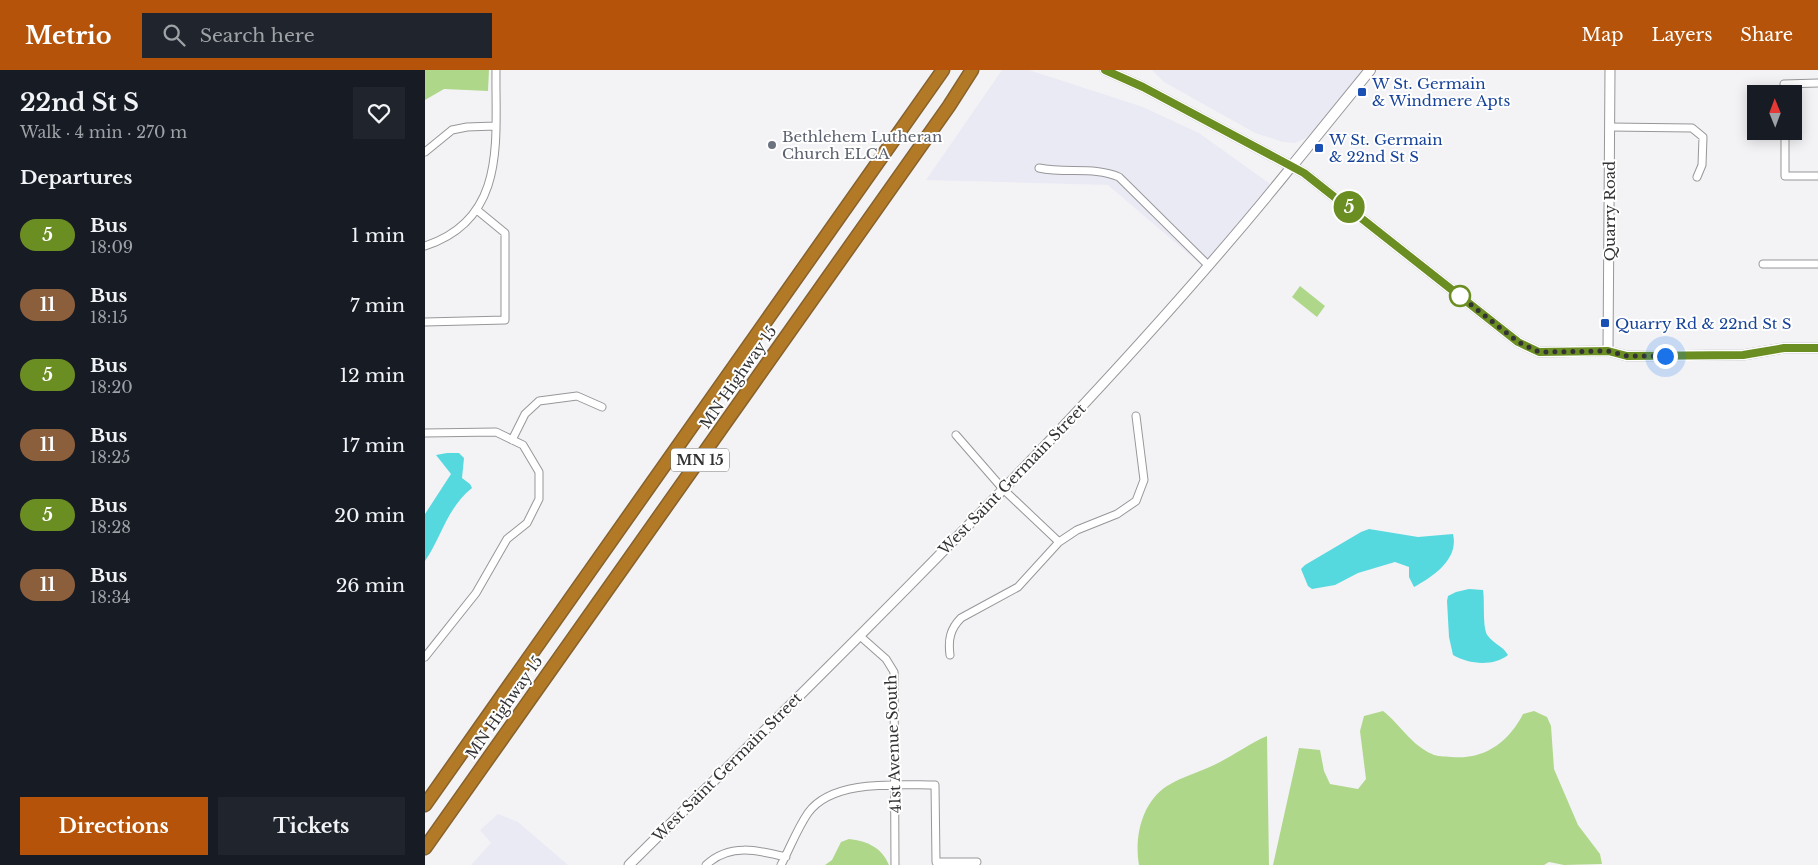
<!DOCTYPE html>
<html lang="en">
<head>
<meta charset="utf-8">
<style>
  body { margin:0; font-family:"Libre Baskerville",serif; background:#20242c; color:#f1f3f6; height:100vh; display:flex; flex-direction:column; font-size:19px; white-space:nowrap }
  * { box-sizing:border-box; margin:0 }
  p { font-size:16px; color:#9ea1a6 }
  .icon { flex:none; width:28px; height:28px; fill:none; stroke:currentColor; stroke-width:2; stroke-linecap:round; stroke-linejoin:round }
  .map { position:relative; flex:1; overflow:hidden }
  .drawer { display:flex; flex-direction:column; background:#171b24; width:425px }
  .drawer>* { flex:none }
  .badge { padding:0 10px; border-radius:16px; font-size:18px; line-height:32px }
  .needle { width:32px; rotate:359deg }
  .buttons { position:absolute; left:1322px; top:15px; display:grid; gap:10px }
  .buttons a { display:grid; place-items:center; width:55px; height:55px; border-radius:0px; background:#171b24; box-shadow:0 2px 12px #0003; font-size:25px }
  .you { position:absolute; width:25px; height:25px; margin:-12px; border:4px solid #fff; border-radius:50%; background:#1a73e8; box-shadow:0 0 0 8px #1a73e833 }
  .map>.badge { position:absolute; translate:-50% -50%; box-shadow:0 0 0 2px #fff }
  h2 { padding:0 20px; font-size:19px; line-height:45px }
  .round { display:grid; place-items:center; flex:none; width:52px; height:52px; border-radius:0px; background:#20242c }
  .overview { display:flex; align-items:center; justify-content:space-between; height:85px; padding:0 20px }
  h1 { font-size:24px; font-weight:800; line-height:38px }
  .action { display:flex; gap:10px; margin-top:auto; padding:10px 20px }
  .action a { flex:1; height:58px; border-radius:0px; background:#b45309; color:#fff; font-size:20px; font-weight:800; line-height:58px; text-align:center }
  .action a+a { background:#20242c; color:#f1f3f6 }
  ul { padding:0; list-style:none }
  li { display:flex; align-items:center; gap:15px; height:70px; padding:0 20px }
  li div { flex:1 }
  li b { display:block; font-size:19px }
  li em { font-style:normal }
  li .badge { min-width:55px; font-weight:700; text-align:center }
  header { display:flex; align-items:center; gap:30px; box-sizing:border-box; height:70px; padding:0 25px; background:#b45309; color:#fff }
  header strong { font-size:24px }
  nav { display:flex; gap:28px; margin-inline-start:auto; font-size:18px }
  .search { width:350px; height:45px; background:#20242c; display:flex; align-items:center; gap:12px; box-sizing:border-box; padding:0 18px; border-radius:0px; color:#9ea1a6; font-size:19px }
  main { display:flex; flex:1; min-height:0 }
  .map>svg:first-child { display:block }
  .built { fill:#eaeaf5 }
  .green { fill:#afd78a }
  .water { fill:#56d8df }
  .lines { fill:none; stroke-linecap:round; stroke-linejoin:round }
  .minor-casing { stroke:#97979a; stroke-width:9 }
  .tertiary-casing { stroke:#97979a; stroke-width:11 }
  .secondary-casing { stroke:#97979a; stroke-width:12 }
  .motorway-casing { stroke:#86612c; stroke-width:15 }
  .minor { stroke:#fff; stroke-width:7 }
  .tertiary { stroke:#fff; stroke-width:9 }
  .secondary { stroke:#fff; stroke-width:10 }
  .motorway { stroke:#b27a27; stroke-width:12 }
  .line-casing { stroke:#fff; stroke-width:11 }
  .line { stroke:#6b8e23; stroke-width:8 }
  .walk { stroke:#333334; stroke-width:5; stroke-dasharray:0 9 }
  .transit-dot { fill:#1a4fb4; stroke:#fff; stroke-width:2 }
  .worship-dot { fill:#6b7280; stroke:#fff; stroke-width:2 }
  .stop-dot { fill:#fff; stroke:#6b8e23; stroke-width:2.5 }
  .labels { text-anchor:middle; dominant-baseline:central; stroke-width:4; stroke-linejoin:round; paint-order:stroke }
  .shield { fill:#fff; stroke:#707071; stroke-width:1 }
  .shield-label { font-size:14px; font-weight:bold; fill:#333334 }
  .transit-label { font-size:15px; fill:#164399; stroke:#fff; text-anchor:start }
  .worship-label { font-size:15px; fill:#5b616d; stroke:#fff; text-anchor:start }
  .street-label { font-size:15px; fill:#333334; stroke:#fff }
</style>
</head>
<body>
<header>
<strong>Metrio</strong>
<div class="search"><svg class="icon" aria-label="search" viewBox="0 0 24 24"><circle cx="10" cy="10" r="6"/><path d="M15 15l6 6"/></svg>Search here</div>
<nav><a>Map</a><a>Layers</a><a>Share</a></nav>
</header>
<main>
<section class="drawer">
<div class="overview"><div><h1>22nd St S</h1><p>Walk · 4 min · 270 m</p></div><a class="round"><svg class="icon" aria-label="heart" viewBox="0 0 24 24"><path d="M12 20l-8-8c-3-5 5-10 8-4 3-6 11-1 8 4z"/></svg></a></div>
<h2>Departures</h2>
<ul>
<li><span class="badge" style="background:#6b8e23;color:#fff">5</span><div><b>Bus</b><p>18:09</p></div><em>1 min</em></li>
<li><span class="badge" style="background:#8b5e3c;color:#fff">11</span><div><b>Bus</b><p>18:15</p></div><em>7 min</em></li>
<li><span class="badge" style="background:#6b8e23;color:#fff">5</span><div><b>Bus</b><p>18:20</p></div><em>12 min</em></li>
<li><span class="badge" style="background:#8b5e3c;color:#fff">11</span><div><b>Bus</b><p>18:25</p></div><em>17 min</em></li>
<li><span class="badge" style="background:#6b8e23;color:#fff">5</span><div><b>Bus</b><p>18:28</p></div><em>20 min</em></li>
<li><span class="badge" style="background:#8b5e3c;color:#fff">11</span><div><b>Bus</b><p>18:34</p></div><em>26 min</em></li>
</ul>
<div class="action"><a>Directions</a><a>Tickets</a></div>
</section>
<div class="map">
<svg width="1393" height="795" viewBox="0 0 1393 795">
  <rect width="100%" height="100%" fill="#f3f3f6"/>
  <path class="built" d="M577,0H604L718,37L774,63L848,116L780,198L683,115L501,110Z
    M727,0H938L890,59L881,68L870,73L858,72L830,63L739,12Z
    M73,744L93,752L143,795H46L66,773L55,760Z"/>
  <path class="green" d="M0,0H64L63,21L19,19L0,30Z
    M875,216L900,236L892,247L867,227Z
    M958,641C975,654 986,675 1007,684C1012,687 1020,686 1026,687C1059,690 1083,673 1098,644L1109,641L1122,647L1126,656L1129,699L1153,755L1175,784L1177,794L1139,795L1124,792L1119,795H848L874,678L895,680L899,701L905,714L933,719L941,709L935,661L939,646Z
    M842,666L844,795H714C709,767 717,732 742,716C758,706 778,701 795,692C811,684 825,673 842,666Z
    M424,769C443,771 457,778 464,795H400L407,790L416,772Z"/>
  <path class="water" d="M22,383H34L39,388L37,408L45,414L47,418C22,438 17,466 0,491V444L26,404L11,385Z
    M944,459L993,467L1028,464C1034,489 1009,506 989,517L984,507V497L970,492L933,503L910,515L887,519L883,516L876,499L880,495L936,462Z
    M1044,519L1058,520C1060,531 1057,559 1063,566C1069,574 1078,576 1083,585C1068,597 1043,594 1028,585L1024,567L1022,531L1023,526L1031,522Z"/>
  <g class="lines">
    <g class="minor-casing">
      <path id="minor" d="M1360,24L1359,14L1393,13
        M1185,57L1267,58L1278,67L1277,95L1272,107
        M1360,61V106H1393
        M0,82L27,60L42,57L70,56
        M614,98C641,104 669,96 694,107L784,196
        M0,176C83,149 70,69 71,0
        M1338,194H1393
        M0,252L80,250V163L52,140
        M0,363L71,362L98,375L114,402V429L102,453L82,469L51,523L0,587
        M531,365L578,419L634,472
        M87,370L100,344L114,331L152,326L177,337
        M435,566L461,589L469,602L470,795
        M525,585C523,570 525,559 536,548L593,517L634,472L652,460L692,444L711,431L719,410L711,346
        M281,795C304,773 333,780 361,787
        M356,795C365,778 372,759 383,743C407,709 473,715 510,715L511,792H552"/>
    </g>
    <g class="tertiary-casing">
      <path id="tertiary" d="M680,0L718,17L879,103L1093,272L1114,282L1183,281L1202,286L1318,285L1359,278H1393
        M1183,281L1185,0
        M204,795C347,653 491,512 630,365C712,278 792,189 867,96"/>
    </g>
    <g class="secondary-casing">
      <path id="secondary" d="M867,96L945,0"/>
    </g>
    <g class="motorway-casing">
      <path id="motorway" d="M0,735L518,0
        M0,778L524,36L547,0"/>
    </g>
    <use href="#minor" class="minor"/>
    <use href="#tertiary" class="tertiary"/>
    <use href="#secondary" class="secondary"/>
    <use href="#motorway" class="motorway"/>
  </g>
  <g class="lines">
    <g class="line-casing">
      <path id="line" d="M680,0L718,17L879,103L1093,272L1114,282L1183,281L1202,286L1318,285L1359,278H1393"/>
    </g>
    <use href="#line" class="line"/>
    <path class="walk" d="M1035,226L1030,222L1093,272L1114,282L1183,281L1202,286H1240"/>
  </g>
  <g class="transit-dot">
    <rect x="932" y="17" width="10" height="10" rx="2.5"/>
    <rect x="889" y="73" width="10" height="10" rx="2.5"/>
    <rect x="1175" y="248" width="10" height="10" rx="2.5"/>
  </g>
  <circle class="worship-dot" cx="347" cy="75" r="5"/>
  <circle class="stop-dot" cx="1035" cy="226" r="10"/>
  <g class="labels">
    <rect class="shield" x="246" y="378.5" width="58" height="23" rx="4"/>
    <g class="shield-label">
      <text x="275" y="390">MN 15</text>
    </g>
    <g class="transit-label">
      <text x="947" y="13">W St. Germain<tspan x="947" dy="17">&amp; Windmere Apts</tspan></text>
      <text x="904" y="69">W St. Germain<tspan x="904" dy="17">&amp; 22nd St S</tspan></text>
      <text x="1190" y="253">Quarry Rd &amp; 22nd St S</text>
    </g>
    <g class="worship-label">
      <text x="357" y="66">Bethlehem Lutheran<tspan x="357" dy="17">Church ELCA</tspan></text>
    </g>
    <g class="street-label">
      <text transform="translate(1184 141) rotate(-90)">Quarry Road</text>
      <text transform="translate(313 307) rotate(-55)">MN Highway 15</text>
      <text transform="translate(587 409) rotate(-46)">West Saint Germain Street</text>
      <text transform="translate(79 637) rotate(-55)">MN Highway 15</text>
      <text transform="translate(468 674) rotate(-92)">41st Avenue South</text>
      <text transform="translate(302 697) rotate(-45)">West Saint Germain Street</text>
    </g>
  </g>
</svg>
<div class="buttons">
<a><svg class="needle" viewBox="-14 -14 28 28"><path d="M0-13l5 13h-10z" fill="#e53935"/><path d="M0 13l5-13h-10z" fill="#9ea1a6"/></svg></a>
</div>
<div class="you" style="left:1240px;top:286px"></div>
<b class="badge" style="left:924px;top:137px;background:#6b8e23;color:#fff">5</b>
</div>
</main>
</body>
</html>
